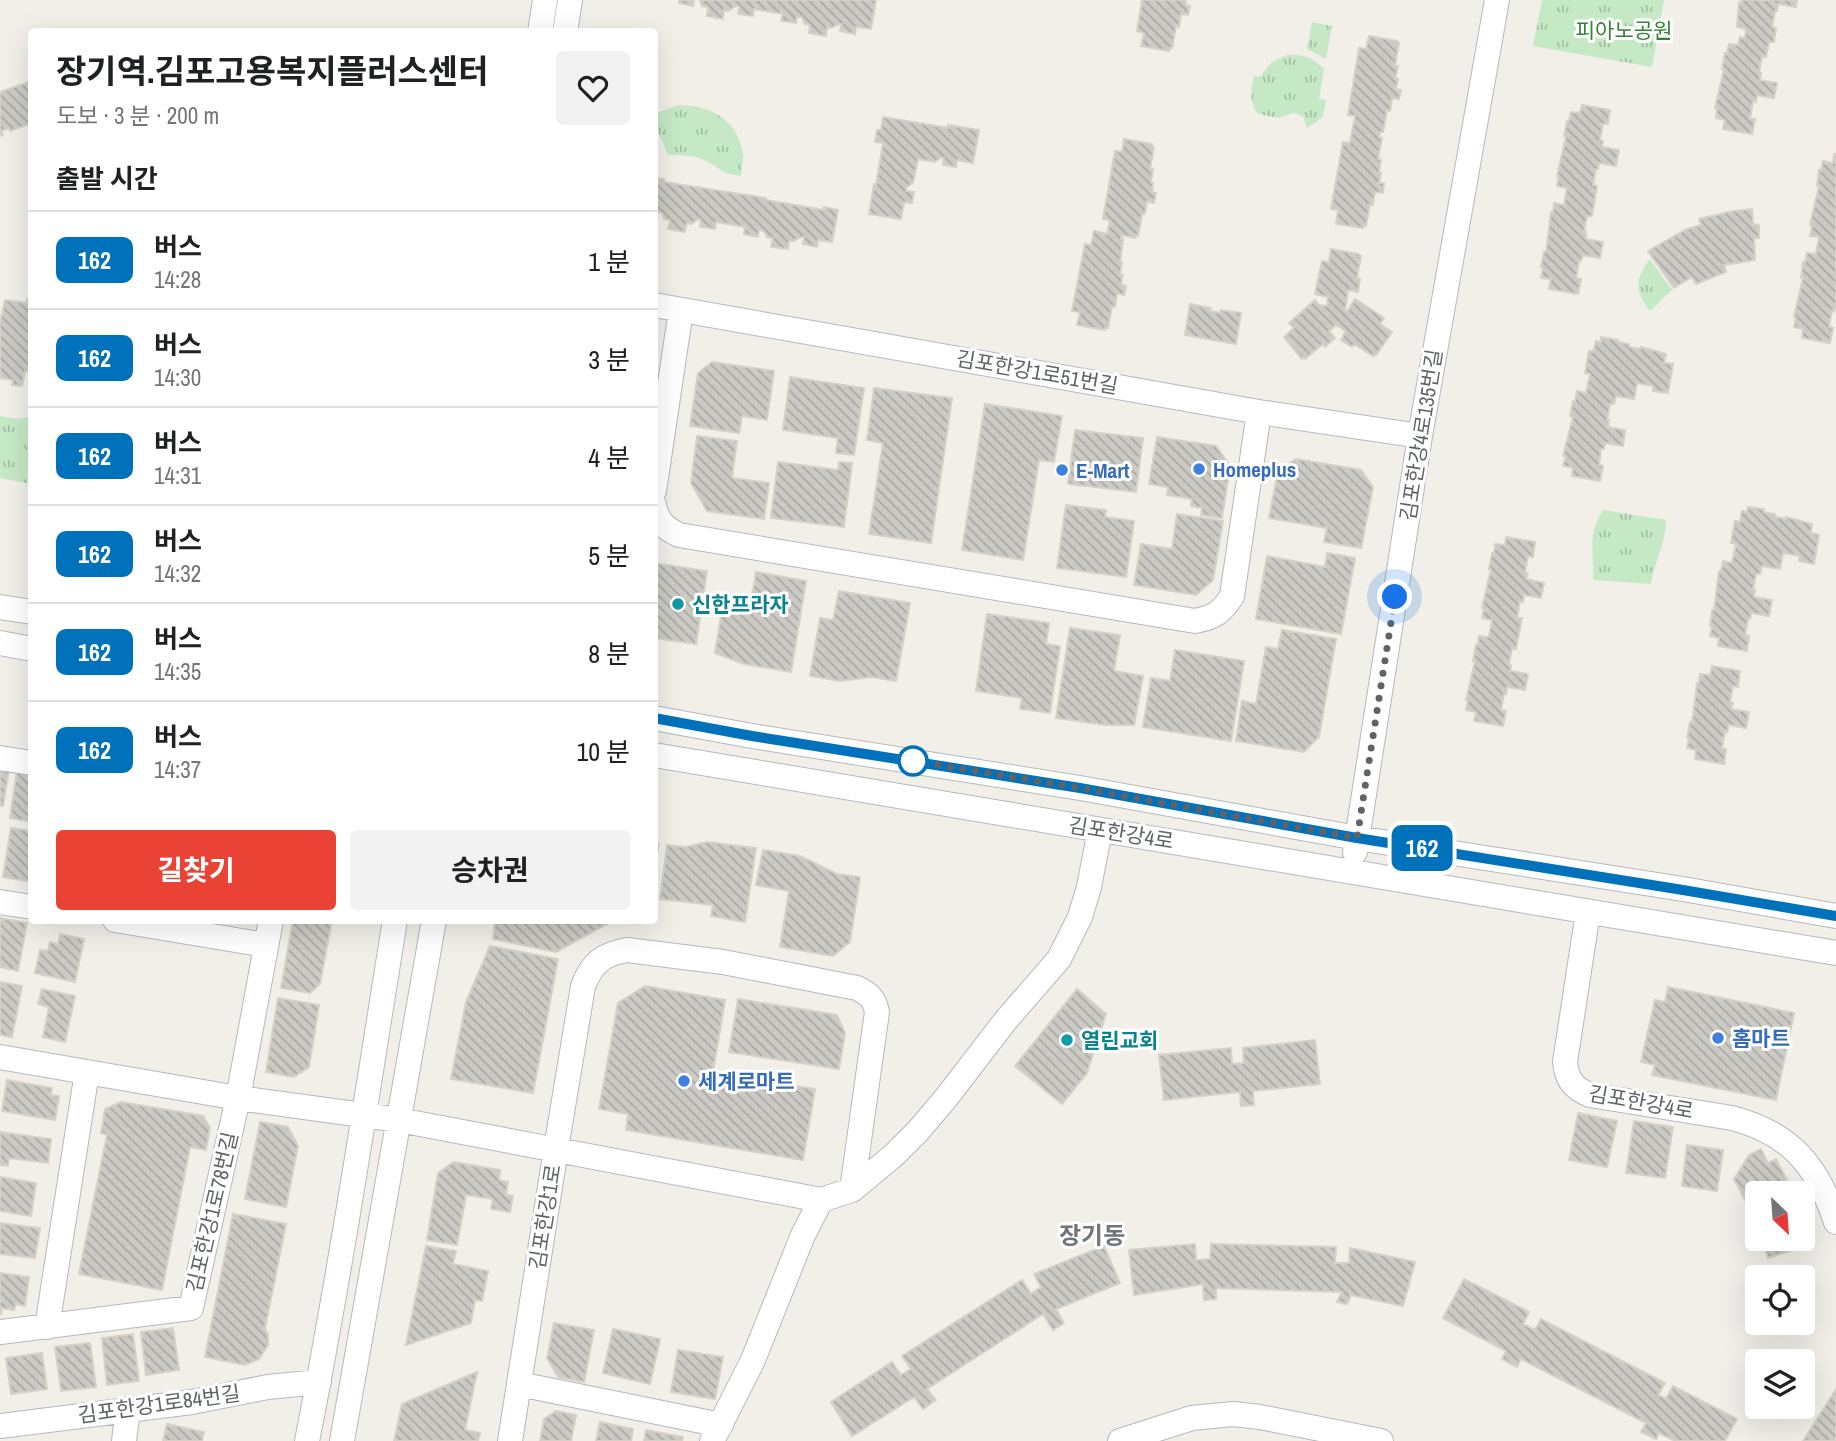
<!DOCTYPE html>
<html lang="ko">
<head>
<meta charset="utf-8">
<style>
  body { margin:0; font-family:"Archivo Narrow","Noto Sans KR",sans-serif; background:#f2f2f2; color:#202124; height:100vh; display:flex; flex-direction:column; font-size:26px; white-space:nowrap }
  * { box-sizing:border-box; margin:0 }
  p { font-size:23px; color:#757577 }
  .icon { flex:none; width:38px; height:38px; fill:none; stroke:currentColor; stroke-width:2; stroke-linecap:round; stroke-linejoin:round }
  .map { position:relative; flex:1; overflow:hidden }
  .panel { position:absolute; left:28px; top:28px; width:630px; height:896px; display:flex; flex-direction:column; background:#fff; border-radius:7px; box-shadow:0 7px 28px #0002 }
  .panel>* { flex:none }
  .badge { padding:0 14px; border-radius:10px; font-size:24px; line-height:46px }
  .needle { width:46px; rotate:155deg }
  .buttons { position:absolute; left:1745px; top:1181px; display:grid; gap:14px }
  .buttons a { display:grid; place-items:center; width:70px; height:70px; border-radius:7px; background:#fff; box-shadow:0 7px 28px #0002; font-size:35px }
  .you { position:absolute; width:35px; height:35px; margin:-18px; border:5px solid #fff; border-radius:50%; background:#1a73e8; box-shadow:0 0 0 10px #1a73e833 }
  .map>.badge { position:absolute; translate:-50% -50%; box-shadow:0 0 0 4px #fff }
  h2 { padding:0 28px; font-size:26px; line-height:63px }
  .round { display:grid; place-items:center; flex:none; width:74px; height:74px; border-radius:7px; background:#f2f2f2 }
  .head { display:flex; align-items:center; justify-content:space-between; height:119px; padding:0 28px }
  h1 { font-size:33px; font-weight:700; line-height:52px }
  .button { display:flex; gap:14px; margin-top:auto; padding:14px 28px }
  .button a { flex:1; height:80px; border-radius:7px; background:#ea4335; color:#fff; font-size:28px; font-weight:700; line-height:80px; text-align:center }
  .button a+a { background:#f2f2f2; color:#202124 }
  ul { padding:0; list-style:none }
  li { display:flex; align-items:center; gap:21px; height:98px; padding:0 28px; border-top:2px solid #e0e0e0 }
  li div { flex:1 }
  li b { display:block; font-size:26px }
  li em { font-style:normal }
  li .badge { min-width:77px; font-weight:700; text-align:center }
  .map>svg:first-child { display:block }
  .park { fill:url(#park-tufts) }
  .building { fill:url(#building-back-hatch); stroke:#d6d1c6; stroke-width:2 }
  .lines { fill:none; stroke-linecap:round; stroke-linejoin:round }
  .minor-casing { stroke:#b5b8bc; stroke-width:26 }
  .minor { stroke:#fff; stroke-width:24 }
  .line-casing { stroke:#fff; stroke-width:16 }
  .line { stroke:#0072bc; stroke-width:10 }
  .walk { stroke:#5f6368; stroke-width:7; stroke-dasharray:0 12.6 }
  .shop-dot { fill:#3f7fe0; stroke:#fff; stroke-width:2.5 }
  .culture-dot { fill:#0f9aa8; stroke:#fff; stroke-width:2.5 }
  .stop-dot { fill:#fff; stroke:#0072bc; stroke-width:3.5 }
  .labels { text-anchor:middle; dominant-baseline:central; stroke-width:6; stroke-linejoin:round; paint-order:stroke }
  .park-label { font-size:21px; fill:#348238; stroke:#fff }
  .street-label { font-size:21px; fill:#5f6368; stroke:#fff }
  .shop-label { font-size:21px; font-weight:bold; fill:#366cbe; stroke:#fff; text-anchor:start }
  .culture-label { font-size:21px; font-weight:bold; fill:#0d838f; stroke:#fff; text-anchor:start }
  .quarter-label { font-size:24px; font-weight:bold; fill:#70757a; stroke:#fff }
</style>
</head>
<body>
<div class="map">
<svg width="1836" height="1441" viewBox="0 0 1836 1441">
  <defs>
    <pattern id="park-tufts" width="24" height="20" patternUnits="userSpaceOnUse" patternTransform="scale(1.75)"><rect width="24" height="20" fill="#c5e8c5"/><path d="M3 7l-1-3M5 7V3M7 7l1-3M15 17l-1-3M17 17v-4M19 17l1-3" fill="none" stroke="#a3c0a4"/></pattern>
    <pattern id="building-back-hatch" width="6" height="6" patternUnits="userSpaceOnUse" patternTransform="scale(1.75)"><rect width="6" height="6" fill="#cccac5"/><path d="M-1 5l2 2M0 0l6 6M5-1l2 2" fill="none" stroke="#a9a8a4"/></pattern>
  </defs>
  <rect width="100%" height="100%" fill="#f1efe8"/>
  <path class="park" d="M1542,0H1664L1652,67L1533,46Z
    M1312,22L1332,26L1326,59L1307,49Z
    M1287,55C1302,54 1313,58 1324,69L1319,99L1326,100L1323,117L1307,128L1303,116L1293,113L1279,118L1258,114C1249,103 1251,89 1254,76L1260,77L1271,63Z
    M679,105C710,105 738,120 743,154C744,160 741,169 741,176L725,173L709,162L696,157L680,155H668L658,131L656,113Z
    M1650,259L1672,290L1650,311C1635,292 1634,279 1650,259Z
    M0,416L19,419L31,416V484L0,478Z
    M1603,510L1666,520C1666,543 1654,562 1651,584L1593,580C1595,550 1586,538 1603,510Z"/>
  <path class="building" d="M679,0H694L693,6L679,3Z
    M700,0H876L871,29L856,27L855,34L840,31L842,24H839L831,28L827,27L826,36L809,33L810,25L805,24L802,17H797L796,23L781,21L783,14L754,9L753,16L738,14L739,6H736L728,11L724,10L723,19L707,16L708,7L702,6Z
    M1142,0H1186L1185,5L1190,6L1188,15L1181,14L1179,27L1176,26L1172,48H1169V51L1141,46L1144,33L1137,31Z
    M1742,0H1797L1796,7L1778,4L1777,11H1775L1772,27L1776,28L1774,42H1769L1766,57L1762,56L1759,72L1761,73L1760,80L1777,83L1774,98L1757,95L1756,102L1753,101L1750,119H1755L1752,134L1723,129L1725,120L1716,118L1717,108H1715L1724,69H1722L1725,53H1727L1729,44L1738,45L1740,37L1745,38L1746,29L1737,27L1739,2H1741Z
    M1369,36L1397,41L1396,43H1399L1395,66H1398L1395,79H1398L1396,89L1401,90L1399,99L1392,98L1390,111L1387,110L1383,132H1380L1379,137L1382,138L1378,159L1381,160L1379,173H1381L1379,183H1384L1383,193L1375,192L1373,205L1370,204L1366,226H1364L1363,228L1336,224L1338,210L1331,209L1343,142L1350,143L1355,116L1348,115L1359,48L1366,49Z
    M32,81V123L10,131L9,128L1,131L3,135L0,136V92Z
    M1582,105L1610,110L1608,124H1603L1600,140L1603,141L1602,147L1619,150L1616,166L1599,163L1598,169H1596L1593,185L1597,186L1592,216H1587L1584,232H1586V239L1603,242L1600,258L1583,255L1581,261H1579L1576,278L1581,279L1578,294L1549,289L1551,279L1541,278L1543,268L1541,267L1544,252H1546L1551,212L1553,213L1554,203L1564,205L1567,188L1557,186L1559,176H1557L1566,137L1564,136L1567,121H1569L1571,112L1580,113Z
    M883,117L948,128V125L979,130L973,163L957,160L956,167L943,165L944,158H940L935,162L918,159L913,183L907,187L906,191L914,192L912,203L904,202L901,219L869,214L874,184L876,185L883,143L875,142L877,130H881Z
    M1124,139L1152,144V147H1154L1150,169H1153L1151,182L1153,183L1152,192L1156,193L1154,203L1147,201L1145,214H1142L1138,236L1136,235L1135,238L1122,235L1121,239H1123L1120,262H1122L1120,275H1123L1121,285L1126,286L1124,295L1117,293L1115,307L1112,306L1108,328H1105V330L1077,325L1080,312L1072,311L1085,244L1091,245L1094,231L1107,234L1110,220L1103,219L1115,151L1122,152Z
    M1834,154H1836V305L1834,311L1832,310L1829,327L1833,328L1830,343L1802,338L1803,329L1794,327L1796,317H1794L1803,278H1801L1803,262H1805L1807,253L1816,254L1819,237L1810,236L1812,226L1810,225L1819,186H1817L1819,170L1821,171L1823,161L1833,163Z
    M654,178L664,179V182L766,198V200L824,210V207L838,210L832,242L818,240L817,247L803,244L804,237H801L793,241H789L788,249L771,247L773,238L767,237L764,231L759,230L758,237L744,234L745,227L716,222L715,229L700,227L701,220L699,219L691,224L687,223L685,232L668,229L670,220L664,219L662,213L657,212L654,219Z
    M1752,209L1753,224L1759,225V238H1754L1755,260L1724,265L1726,272L1696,284L1692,277L1674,288L1648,251L1687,229L1701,225L1699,219L1733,211Z
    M1331,249L1359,254V256H1361L1357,278L1360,279L1358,292L1348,290L1345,311L1347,312L1355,299L1384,318L1380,324L1392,332L1376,355L1374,354L1373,356L1354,344L1352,347L1341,340L1346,331L1336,325L1329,331L1335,338L1325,347L1323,344L1305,359L1304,357L1302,359L1284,337L1294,328L1289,323L1315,300L1319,305L1327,306L1328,297L1315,294L1322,261L1329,262Z
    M27,299L32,300V372L25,371L22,386L12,385L13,380L0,378V322L5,300L27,303Z
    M1190,304L1211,308L1210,311L1220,313L1221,310L1241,313L1236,344L1185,335Z
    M1601,337L1618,340L1617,342L1629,344V347L1640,349L1641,347L1666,354L1664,363L1673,364L1668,393L1653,391V386L1637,383L1634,399L1616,396L1614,404H1610L1607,420H1609L1608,427L1625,430L1623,446L1605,443L1604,449H1601L1599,465L1603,466L1600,481L1572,476L1573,468L1563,466L1566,456H1563L1573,417L1570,416L1573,401H1575L1577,391L1586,393L1590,374L1585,373L1589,351L1593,352L1596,341L1601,342Z
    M712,362L774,371L767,420L742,416L739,433L690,426L698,373Z
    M790,377L864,388L854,455L836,453L838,438L783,430Z
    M874,388L952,398L931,543L869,534L883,443L867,440Z
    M985,404L1062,416L1054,462L1039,460L1023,560L962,550Z
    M1075,430L1143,438L1136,492L1068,484Z
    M697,436L737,441L732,478L769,483L764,519L707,511L691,483Z
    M1157,437L1216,446L1230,466L1222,518L1201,515L1202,508L1191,506L1192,499L1167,495L1168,487L1149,484Z
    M1296,459L1361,470L1373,487L1361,548L1324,542L1327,528L1269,518L1278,471Z
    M778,462L838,470L839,462L852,463L844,527L771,518Z
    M1066,505L1106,510L1105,517L1134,521L1126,577L1057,568Z
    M1748,507L1764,509L1763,512L1775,514V517L1786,519V517L1812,524L1811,533L1819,535L1814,564L1799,561L1800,556L1783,553L1780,569L1762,566L1760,574H1756L1753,590H1755L1754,597L1772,600L1769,616L1751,613L1750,619H1748L1745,635L1749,636L1747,651L1718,646L1719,638L1710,636L1712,626H1710L1712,610H1714L1719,571H1721L1723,561L1732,563L1736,544L1731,543L1735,521L1740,522L1742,511L1747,512Z
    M1177,514L1223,521L1213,580L1196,595L1134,585L1141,544L1172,549Z
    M1506,537L1535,542L1533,557L1528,556L1525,572L1528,573L1526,579L1544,583L1541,598L1524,595L1523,602L1520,601L1517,618H1522L1516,649L1512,648L1509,664L1511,665L1510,671L1528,674L1525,690L1507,687L1506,694L1504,693L1501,710L1506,711L1503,726L1474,721L1476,712L1466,710L1468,700H1466L1475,661H1473L1476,645H1478L1479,636L1489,637L1492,620L1482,618L1484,608H1482L1491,569H1489L1492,553H1494L1495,544L1505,545Z
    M1327,553L1355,558L1341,634L1256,619L1267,556L1325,567Z
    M654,563L707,571L696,644L654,638Z
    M756,572L806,581L791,672L744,664L715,653L724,598L751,602Z
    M839,591L910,603L896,681L872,677L840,681L810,676L820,618L833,620Z
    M987,614L1049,623L1046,644L1060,646L1050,713L1020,709L1022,698L976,691Z
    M1070,628L1120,635L1114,671L1143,676L1134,725H1105L1056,718Z
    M1282,630L1336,639L1319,737L1304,752L1236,741L1242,701L1256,704L1266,647L1278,649Z
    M1175,650L1244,661L1231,741L1143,727L1151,678L1170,681Z
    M1712,666L1740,671L1738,687L1733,686L1730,702L1733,703L1731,709L1749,712L1746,728L1729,725L1727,732L1725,731L1722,748L1726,749L1724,764L1695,759L1696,750L1687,748L1689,738H1687L1690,722L1692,723L1697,683H1699L1700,674L1710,675Z
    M0,768L9,770L3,806H0Z
    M17,771L32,774V822L10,818Z
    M11,828L32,831V882L3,877Z
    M707,842L756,848L745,922L711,916L713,905L660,899L667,845L686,847Z
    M654,843L659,844L654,868Z
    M763,850L800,856L837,874L860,877L850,942L833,956L780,947L789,891L756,885Z
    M0,918L27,923L18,971L0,967Z
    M293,920H332L320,984L310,993L281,988Z
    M495,920H614L556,952L493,939Z
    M60,934L84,939L75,982L35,973L40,950L48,951L50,942L58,944Z
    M490,946L558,959L533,1093L451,1079L466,1002Z
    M0,982L22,986L12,1037L0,1035Z
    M645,986L725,1000L713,1072L815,1089L803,1160L626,1130L628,1114L599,1109L618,1003Z
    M1668,987L1794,1013L1776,1100L1652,1075L1655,1065L1641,1062L1655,1000L1665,1002Z
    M42,989L75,996L65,1042L43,1037L49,1007L38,1004Z
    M1077,989L1106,1014L1087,1073L1062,1104L1015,1066Z
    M278,998L319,1005L309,1067L294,1077L266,1072Z
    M738,999L837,1015L845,1033L839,1069L729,1052Z
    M1315,1040L1320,1084L1253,1091L1254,1105L1241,1106L1240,1092L1164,1100L1159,1055L1231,1048L1232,1064L1244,1063L1243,1048Z
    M7,1080L52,1088L51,1095L59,1096L55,1120L2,1111Z
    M121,1102L203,1116L210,1128L206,1150L190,1147L162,1290L79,1274L107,1135L101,1133L105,1109Z
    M1578,1113L1617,1121L1607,1167L1569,1160Z
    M1634,1121L1673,1127L1665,1178L1626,1173Z
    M260,1122L288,1127L298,1146L286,1207L245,1199Z
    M0,1132L51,1139L48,1163L9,1158L8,1166L0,1165Z
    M1687,1145L1723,1150L1717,1191L1682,1186Z
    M1761,1149L1768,1163L1776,1159L1791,1188L1780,1194H1757V1205L1750,1209L1734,1179L1749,1155Z
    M454,1162L500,1170L499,1180L508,1182L506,1195L513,1196L510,1212L491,1209L493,1199L466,1195L457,1245L427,1240L438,1173Z
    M0,1177L36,1183L31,1216L0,1211Z
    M233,1214L286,1224L265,1328L268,1335V1345L259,1359L245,1365L205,1357Z
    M1802,1221L1810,1244L1768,1258L1762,1239H1802Z
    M0,1223L40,1228L35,1258L0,1254Z
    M1195,1244L1196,1260L1210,1259L1211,1244L1336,1247L1335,1263H1349L1350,1248L1415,1262L1403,1306L1351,1295L1347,1304L1337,1302L1342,1292L1216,1288V1299L1204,1300L1203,1284L1134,1295L1129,1250Z
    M426,1246L456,1251L453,1264L488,1271L482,1301L475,1300L471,1323L406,1345Z
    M1104,1246L1120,1283L1056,1309L1064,1323L1053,1330L1043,1314L927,1389L936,1400L923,1409L914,1397L852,1436L831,1402L892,1362L901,1375L911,1369L902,1356L1022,1280L1031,1294L1041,1287L1034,1274Z
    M0,1273L29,1277L25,1306L16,1304L14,1310L2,1308L1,1314L0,1313Z
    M1464,1279L1529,1312L1523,1324L1535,1330L1541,1319L1665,1383L1658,1395L1666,1399L1673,1386L1737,1419L1725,1441H1675L1659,1433L1656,1439L1641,1432L1646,1423L1521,1359L1517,1367L1502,1359L1506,1351L1443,1318Z
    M554,1323L594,1330L584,1382L558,1377L547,1358Z
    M173,1328L179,1370L146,1375L141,1332Z
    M613,1329L660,1339L650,1384L603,1373Z
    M133,1334L139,1381L107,1385L102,1338Z
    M90,1343L96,1387L61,1391L55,1347Z
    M678,1350L723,1357L715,1399L671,1392Z
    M42,1353L47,1389L11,1394L6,1358Z
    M477,1372L465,1430L480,1433L478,1441H394L402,1404Z
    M1836,1389V1441H1803Z
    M556,1411L576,1415L571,1441H540L544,1419Z
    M600,1422L633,1429L631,1441H596Z
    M167,1424L204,1432L202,1441H163Z
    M646,1430L683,1437L682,1441H644Z"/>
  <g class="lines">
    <g class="minor-casing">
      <path id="minor" d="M540,32L545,0
        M565,32L570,0
        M654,305L1259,412L1420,436
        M654,491L681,310
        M654,505C657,521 664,528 679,535L1195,621C1215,617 1221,613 1232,596L1259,412
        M0,607L32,612
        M0,643L32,649
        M654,718L752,736L1080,788L1357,838L1683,889L1836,916
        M654,755L1836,953
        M0,758L32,763
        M1355,852L1420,436L1497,0
        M0,902L32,907
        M1588,912L1565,1062C1567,1080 1573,1088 1590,1095L1732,1118C1790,1133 1818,1166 1836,1222
        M115,920L266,945
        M0,1057L238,1098L399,1120L821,1200L852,1190L894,1155L918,1131L946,1098L1006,1020L1059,959L1080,917L1089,887L1100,830
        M47,1327L87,1072
        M0,1332L191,1308L238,1098L271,920
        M519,1384L721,1425
        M0,1426L192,1402L268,1387L319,1382
        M124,1441L128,1409
        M307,1441C341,1269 367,1094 395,920
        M342,1441L434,920
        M510,1441L556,1149L583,986C592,963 603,954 627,950L723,962L857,988C869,994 874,998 877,1012L852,1190
        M712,1441L753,1360L803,1235L821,1200
        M1120,1441L1192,1418L1233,1414L1260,1417L1381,1441"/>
    </g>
    <use href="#minor" class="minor"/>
  </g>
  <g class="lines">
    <g class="line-casing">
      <path id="line" d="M654,718L752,736L1080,788L1357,838L1683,890L1836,916"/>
    </g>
    <use href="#line" class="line"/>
    <path class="walk" d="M913,761L1080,788L1357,838L1395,597"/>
  </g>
  <g class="shop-dot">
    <circle cx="1199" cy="469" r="7"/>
    <circle cx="1062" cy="470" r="7"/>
    <circle cx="1718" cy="1038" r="7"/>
    <circle cx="684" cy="1081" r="7"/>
  </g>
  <g class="culture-dot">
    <circle cx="678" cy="604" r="7"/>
    <circle cx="1067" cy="1040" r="7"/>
  </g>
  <circle class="stop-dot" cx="913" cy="761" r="14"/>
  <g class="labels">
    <g class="park-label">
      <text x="1624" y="30">피아노공원</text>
    </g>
    <g class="street-label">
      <text transform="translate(1037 372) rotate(10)">김포한강1로51번길</text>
      <text transform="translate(1421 435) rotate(-81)">김포한강4로135번길</text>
      <text transform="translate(1121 833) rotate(9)">김포한강4로</text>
      <text transform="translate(1641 1102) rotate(10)">김포한강4로</text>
      <text transform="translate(212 1212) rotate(-77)">김포한강1로78번길</text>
      <text transform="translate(545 1217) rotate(-81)">김포한강1로</text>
      <text transform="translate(159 1404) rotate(-8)">김포한강1로84번길</text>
    </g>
    <g class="shop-label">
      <text x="1213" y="469">Homeplus</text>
      <text x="1076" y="470">E-Mart</text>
      <text x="1732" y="1038">홈마트</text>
      <text x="698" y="1081">세계로마트</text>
    </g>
    <g class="culture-label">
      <text x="692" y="604">신한프라자</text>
      <text x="1081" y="1040">열린교회</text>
    </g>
    <g class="quarter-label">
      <text x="1092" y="1235">장기동</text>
    </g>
  </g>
</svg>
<div class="buttons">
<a><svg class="needle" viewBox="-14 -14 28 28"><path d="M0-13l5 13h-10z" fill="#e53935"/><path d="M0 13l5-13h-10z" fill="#757577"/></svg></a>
<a><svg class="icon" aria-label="locate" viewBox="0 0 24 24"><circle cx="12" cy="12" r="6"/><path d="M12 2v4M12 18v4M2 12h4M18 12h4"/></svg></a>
<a><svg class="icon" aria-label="layers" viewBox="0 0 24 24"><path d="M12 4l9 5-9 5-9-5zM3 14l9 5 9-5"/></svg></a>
</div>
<div class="you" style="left:1395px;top:597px"></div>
<b class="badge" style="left:1422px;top:848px;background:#0072bc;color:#fff">162</b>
<section class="panel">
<div class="head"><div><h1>장기역.김포고용복지플러스센터</h1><p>도보 · 3 분 · 200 m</p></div><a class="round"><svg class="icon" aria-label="heart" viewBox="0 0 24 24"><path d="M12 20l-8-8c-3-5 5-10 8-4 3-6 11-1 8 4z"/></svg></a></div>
<h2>출발 시간</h2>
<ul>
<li><span class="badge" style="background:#0072bc;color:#fff">162</span><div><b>버스</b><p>14:28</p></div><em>1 분</em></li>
<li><span class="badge" style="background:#0072bc;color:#fff">162</span><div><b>버스</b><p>14:30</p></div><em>3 분</em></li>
<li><span class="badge" style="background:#0072bc;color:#fff">162</span><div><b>버스</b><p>14:31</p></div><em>4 분</em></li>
<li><span class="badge" style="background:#0072bc;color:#fff">162</span><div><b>버스</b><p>14:32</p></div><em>5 분</em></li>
<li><span class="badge" style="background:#0072bc;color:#fff">162</span><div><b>버스</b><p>14:35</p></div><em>8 분</em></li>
<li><span class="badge" style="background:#0072bc;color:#fff">162</span><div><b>버스</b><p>14:37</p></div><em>10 분</em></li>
</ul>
<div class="button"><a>길찾기</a><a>승차권</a></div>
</section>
</div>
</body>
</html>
